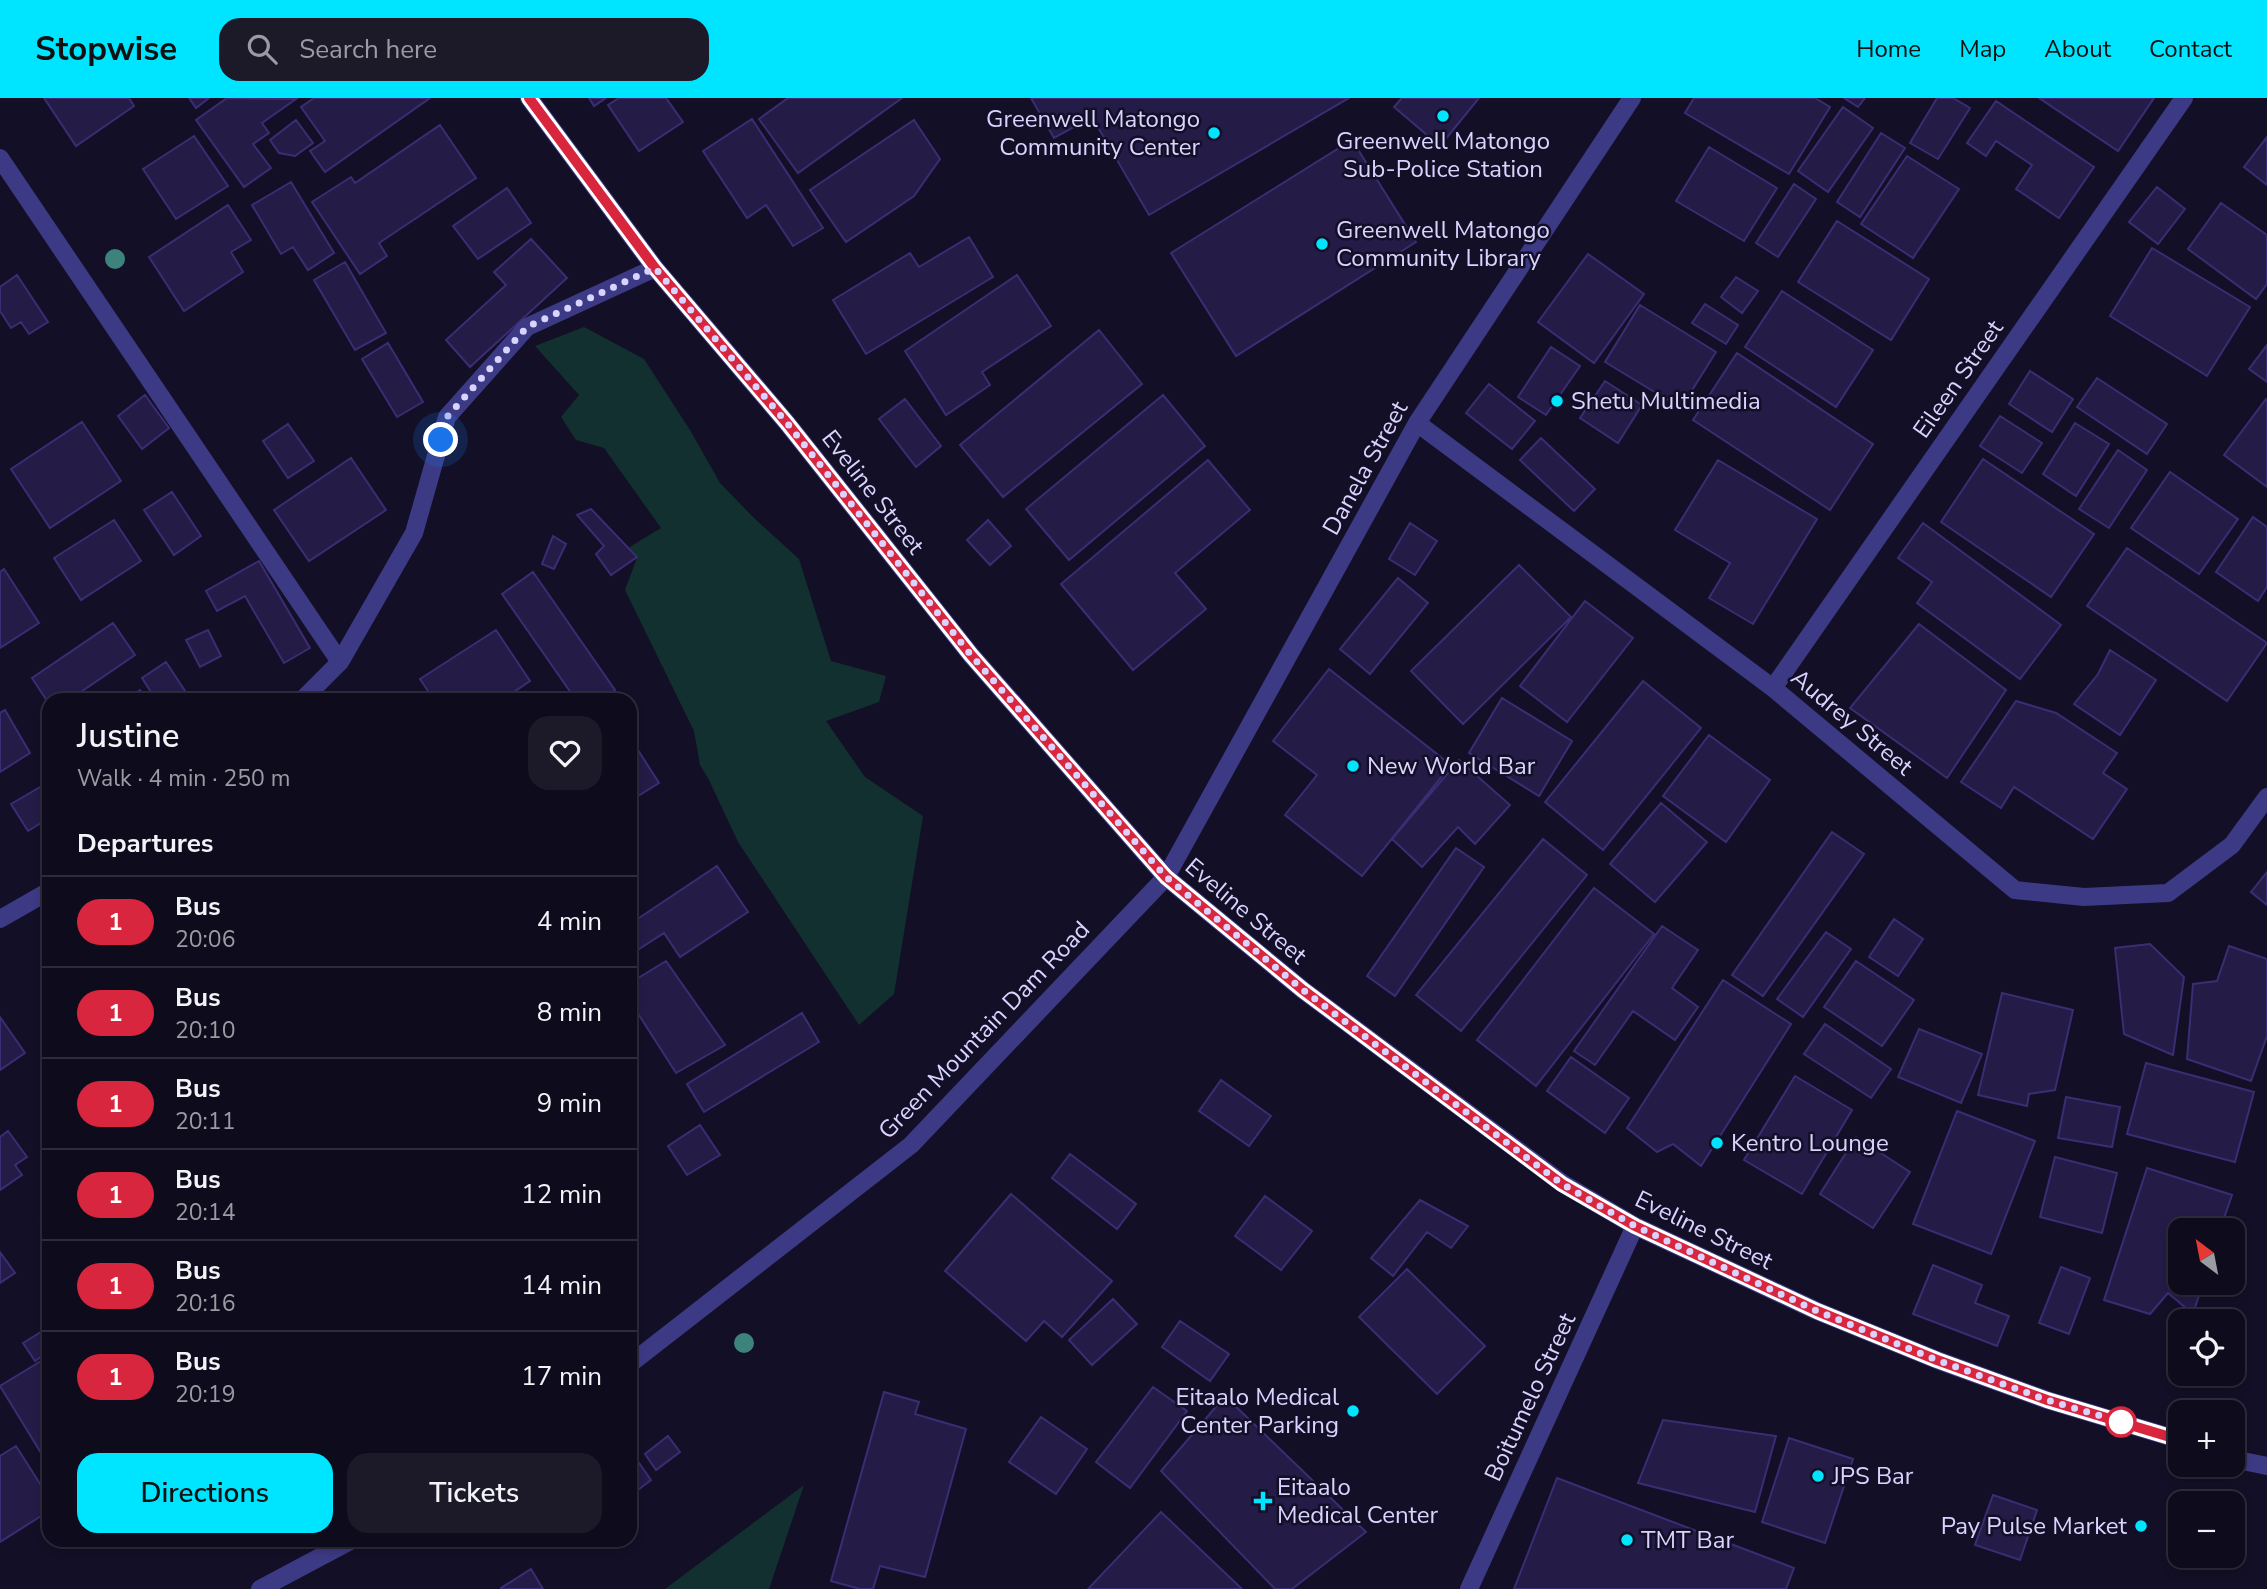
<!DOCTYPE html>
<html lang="en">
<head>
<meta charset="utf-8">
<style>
  body { margin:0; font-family:"Nunito Sans",sans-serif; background:#1c1929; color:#f1f3f6; height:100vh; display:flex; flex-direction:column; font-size:26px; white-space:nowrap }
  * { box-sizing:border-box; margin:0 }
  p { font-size:23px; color:#9b9ba3 }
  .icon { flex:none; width:38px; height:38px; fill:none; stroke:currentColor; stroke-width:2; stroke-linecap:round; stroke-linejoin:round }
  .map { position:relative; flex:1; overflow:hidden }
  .details { position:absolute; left:42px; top:595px; width:595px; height:854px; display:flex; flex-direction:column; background:#0e0b1c; border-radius:21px; box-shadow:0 4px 10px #0003,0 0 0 2px #2e2b3b }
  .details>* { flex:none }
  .badge { padding:0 14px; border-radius:23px; font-size:24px; line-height:46px }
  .needle { width:46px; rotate:328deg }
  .controls { position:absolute; left:2168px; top:1120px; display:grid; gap:14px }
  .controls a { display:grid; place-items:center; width:77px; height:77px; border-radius:14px; background:#0e0b1c; box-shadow:0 4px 10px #0003,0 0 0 2px #2e2b3b; font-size:35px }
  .you { position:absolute; width:35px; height:35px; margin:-18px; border:5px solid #fff; border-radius:50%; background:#1a73e8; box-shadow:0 0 0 10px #1a73e833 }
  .map>.badge { position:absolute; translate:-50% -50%; box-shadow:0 0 0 4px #fff }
  h2 { padding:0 35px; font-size:26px; line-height:63px }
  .round { display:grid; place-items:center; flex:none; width:74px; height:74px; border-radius:21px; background:#1c1929 }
  .summary { display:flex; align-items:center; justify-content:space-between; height:119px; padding:0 35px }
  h1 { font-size:33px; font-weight:600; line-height:52px }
  .primary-button { display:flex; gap:14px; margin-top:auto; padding:14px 35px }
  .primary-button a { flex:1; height:80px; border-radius:21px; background:#00e5ff; color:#111; font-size:28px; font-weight:600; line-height:80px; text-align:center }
  .primary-button a+a { background:#1c1929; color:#f1f3f6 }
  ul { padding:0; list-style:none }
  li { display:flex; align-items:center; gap:21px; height:91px; padding:0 35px; border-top:2px solid #2e2b3b }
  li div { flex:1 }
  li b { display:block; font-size:26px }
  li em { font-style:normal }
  li .badge { min-width:77px; font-weight:700; text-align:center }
  header { display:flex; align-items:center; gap:42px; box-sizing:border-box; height:98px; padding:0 35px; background:#00e5ff; color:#111 }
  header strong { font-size:33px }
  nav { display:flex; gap:38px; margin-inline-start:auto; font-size:24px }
  .search { width:490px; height:63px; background:#1c1929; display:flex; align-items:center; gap:18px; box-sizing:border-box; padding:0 24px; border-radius:21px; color:#9b9ba3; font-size:26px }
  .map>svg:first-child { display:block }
  .green { fill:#12302f }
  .building { fill:#241b47; stroke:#3b2d73; stroke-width:2 }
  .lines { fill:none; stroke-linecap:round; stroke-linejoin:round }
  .minor { stroke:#3d3a85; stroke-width:18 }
  .tree { fill:#3d827b }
  .line-casing { stroke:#fff; stroke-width:16 }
  .line { stroke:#d7263d; stroke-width:10 }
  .walk { stroke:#d9d4ff; stroke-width:7; stroke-dasharray:0 12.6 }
  .poi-dot { fill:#00e5ff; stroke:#130f26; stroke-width:2.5 }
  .stop-dot { fill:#fff; stroke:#d7263d; stroke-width:3.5 }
  .labels { text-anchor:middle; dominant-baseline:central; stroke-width:5; stroke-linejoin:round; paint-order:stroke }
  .poi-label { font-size:24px; fill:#d9d4ff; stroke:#130f26; text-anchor:start }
  .street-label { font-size:24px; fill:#d9d4ff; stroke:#130f26 }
</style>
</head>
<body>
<header>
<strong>Stopwise</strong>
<div class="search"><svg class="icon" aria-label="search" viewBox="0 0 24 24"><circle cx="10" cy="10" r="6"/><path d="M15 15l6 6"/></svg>Search here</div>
<nav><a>Home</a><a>Map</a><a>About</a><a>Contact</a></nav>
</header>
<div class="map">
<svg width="2267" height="1491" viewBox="0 0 2267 1491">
  <rect width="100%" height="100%" fill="#130f26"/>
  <path class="green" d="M584,229L644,261L690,332L720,385L755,421L799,461L831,563L886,578L879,604L826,623L865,679L923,718L894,896L859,927L738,744L709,682L700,667L694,633L625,492L637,460L628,450L661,430L604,350L576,342L561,319L579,297L535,248Z
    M804,1387L769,1491H665Z"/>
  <path class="building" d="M44,0H129L134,8L76,48Z
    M189,0H209L196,10Z
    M227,0L296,1L262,25L269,35L253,46L271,70L244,89L196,22Z
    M314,0H430L325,74L310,53L325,43L301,9Z
    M589,0H606L594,8Z
    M619,0H666L683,24L639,53L608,7Z
    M788,0H902L798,75L759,21Z
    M1031,0H1349L1149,117L1092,19L1054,40Z
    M1402,0H1479L1440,48L1394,9Z
    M1694,0H1815L1830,9L1789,76L1685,15Z
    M1844,0H1865L1858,9Z
    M1937,0H1953L1970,10L1938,61L1910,45Z
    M2039,0H2154L2118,53Z
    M1996,3L2094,69L2059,120L2016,91L2032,67L1996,43L1986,58L1967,45Z
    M1843,9L1873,30L1828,94L1798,73Z
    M752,21L823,130L793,148L766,107L747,120L703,53Z
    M296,22L313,45L295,58L279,55L270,42Z
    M914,22L940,61L914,98L846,144L810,92Z
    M440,27L476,80L379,145L387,158L360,176L312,104L351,79L355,85Z
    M1881,35L1905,50L1860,119L1837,104Z
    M194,38L228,88L176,121L143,71Z
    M2267,39V87L2244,69Z
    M1352,42L1416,144L1236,258L1171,155Z
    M1709,49L1777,90L1744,143L1676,103Z
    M1907,58L1959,91L1913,160L1861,126Z
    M291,84L334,155L308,172L293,149L281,156L252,107Z
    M1794,86L1816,101L1778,159L1756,145Z
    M2157,89L2185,111L2158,146L2129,124Z
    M507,90L531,125L478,161L453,128Z
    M2221,105L2267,137V186L2256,201L2188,151Z
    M228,107L251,142L231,154L243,174L184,213L149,159Z
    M1837,123L1929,181L1891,242L1798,184Z
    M969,139L993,179L866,256L833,202L910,155L919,169Z
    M531,141L567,180L470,269L446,242L506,187L494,174Z
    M2152,150L2250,209L2207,278L2110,218Z
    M1588,156L1644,196L1594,265L1538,224Z
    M345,164L386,235L355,252L314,182Z
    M17,177L48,224L29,236L21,224L11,230L0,213V189Z
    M1017,177L1051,228L982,274L990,287L946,317L905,253Z
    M1736,179L1758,193L1742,215L1721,199Z
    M1782,193L1873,252L1836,309L1745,249Z
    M1705,206L1738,227L1726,246L1692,225Z
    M1640,207L1716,254L1681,310L1605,264Z
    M1099,232L1142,286L1003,399L960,347Z
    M388,245L423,304L397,319L362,261Z
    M2267,247V284L2249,271Z
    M1551,249L1580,268L1546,317L1518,299Z
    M1737,255L1873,346L1830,412L1693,322Z
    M2030,273L2073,301L2052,334L2009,306Z
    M2097,280L2167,326L2147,356L2077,309Z
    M1605,283L1642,307L1618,345L1580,320Z
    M1489,286L1535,323L1512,351L1466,315Z
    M145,297L169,330L142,351L118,318Z
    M1163,297L1205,348L1069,462L1026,411Z
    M905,301L941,348L916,369L879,321Z
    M2266,301H2267V389L2224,357Z
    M2000,318L2042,345L2022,375L1980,348Z
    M82,324L121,383L50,430L11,371Z
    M2075,325L2109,346L2076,398L2043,376Z
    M288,326L314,363L288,380L263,343Z
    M1541,340L1595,391L1574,413L1520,362Z
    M2118,352L2147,372L2109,430L2079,411Z
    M351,360L386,412L309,463L274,412Z
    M1983,361L2094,436L2051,499L1941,424Z
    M1208,362L1250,412L1175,475L1206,511L1133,572L1061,486Z
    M1718,362L1817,421L1753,526L1709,500L1730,465L1675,432Z
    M2170,374L2238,421L2199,476L2131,430Z
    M172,394L201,438L174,457L144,412Z
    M591,411L637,459L611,477L596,456L604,448L577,417Z
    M2253,419L2267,429V489L2258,503L2216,474Z
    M114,422L141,463L81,502L54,460Z
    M988,422L1011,448L990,467L967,442Z
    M1410,425L1437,443L1415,477L1389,461Z
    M1923,425L2061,527L2020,581L1917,505L1932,484L1898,460Z
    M553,438L566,446L554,471L542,466Z
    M2127,450L2267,545L2227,603L2087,508Z
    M259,463L310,550L284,565L245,498L217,513L206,493Z
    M1519,467L1571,519L1463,626L1411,573Z
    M4,471L39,525L0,550V474Z
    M533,474L615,592L601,602H576L502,496Z
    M1398,480L1428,505L1370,576L1340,551Z
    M1585,503L1633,540L1567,624L1520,588Z
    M113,525L135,557L69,602H49V606L32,580Z
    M1919,526L2006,592L1947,680L1850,610Z
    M208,532L221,558L200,569L186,542Z
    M496,532L530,583L502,602H434L420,581Z
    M2110,552L2156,582L2120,637L2074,606L2098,576Z
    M166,564L191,602H156L142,580Z
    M1329,571L1451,667L1362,778L1285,717L1317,677L1273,643Z
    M1643,583L1701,630L1603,752L1545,704Z
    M140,592L147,602H125Z
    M1502,600L1572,643L1539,698L1469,655Z
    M2016,603L2056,615L2117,655L2103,675L2127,691L2093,741L2014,689L2001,710L1961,684Z
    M5,612L30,655L0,674V615Z
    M1709,637L1770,682L1726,744L1663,698Z
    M638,652L659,685L630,703V657Z
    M1459,662L1510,707L1475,746L1458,729L1422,769L1392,741Z
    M47,685L49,688V720L28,733L11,706Z
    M1661,705L1707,744L1655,804L1610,766Z
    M1832,734L1864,756L1763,898L1732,877Z
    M1543,741L1587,777L1461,933L1416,897Z
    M1456,750L1484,769L1395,898L1367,878Z
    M717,768L748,814L680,859L664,835L630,857V826Z
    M2267,774V807L2251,794Z
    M1594,790L1654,836L1536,988L1477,942Z
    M1894,821L1923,841L1898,878L1869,859Z
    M1662,828L1698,852L1672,890L1698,909L1675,942L1633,913L1595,967L1574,953Z
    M1826,834L1851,851L1803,919L1777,901Z
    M2150,846L2184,879L2173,957L2124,936L2115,850Z
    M2229,848L2267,861V938L2251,983L2187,961L2193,886L2217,883Z
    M666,863L725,947L676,975L630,903V885Z
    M1856,863L1914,902L1882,948L1824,909Z
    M1723,882L1791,926L1701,1068L1673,1046L1657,1054L1627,1030Z
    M2002,895L2073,912L2055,992L2029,996L2027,1008L1978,997Z
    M802,915L819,944L704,1014L687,986Z
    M0,919L25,955L0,972Z
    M1825,926L1891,971L1871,1000L1804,956Z
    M1919,931L1982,956L1961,1005L1898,979Z
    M1571,959L1629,1000L1605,1035L1547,993Z
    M2146,965L2254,994L2235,1064L2127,1036Z
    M1795,978L1852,1012L1802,1096L1744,1062Z
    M1221,982L1271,1018L1249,1048L1199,1013Z
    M2066,999L2120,1009L2112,1049L2058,1040Z
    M1957,1013L2035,1043L1991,1156L1913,1126Z
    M700,1027L720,1057L687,1077L668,1048Z
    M8,1033L27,1059L15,1067L22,1077L0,1092V1039Z
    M1856,1039L1910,1074L1873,1130L1820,1096Z
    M1070,1056L1136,1106L1117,1131L1052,1080Z
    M2055,1059L2117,1075L2102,1135L2040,1119Z
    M2147,1070L2232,1097L2220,1132H2180V1185H2203L2193,1216L2168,1195L2150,1216L2104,1202Z
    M1011,1096L1112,1183L1062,1239L1044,1223L1026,1243L945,1173Z
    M1265,1098L1312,1133L1281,1172L1235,1138Z
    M1420,1102L1468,1128L1451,1150L1427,1134L1393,1178L1371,1160Z
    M49,1114V1131L41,1119Z
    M0,1154L15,1175L0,1185Z
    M1933,1167L1982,1187L1975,1205L2009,1218L1997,1248L1913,1216Z
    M2061,1169L2090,1180L2069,1236L2039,1225Z
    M1407,1171L1485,1248L1437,1296L1359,1219Z
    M1113,1201L1137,1226L1092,1267L1069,1242Z
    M1180,1223L1229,1256L1210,1283L1162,1249Z
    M49,1229V1271L48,1272L41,1259L35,1263L23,1245Z
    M41,1263L49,1276V1368L0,1288Z
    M1153,1289L1187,1313L1130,1390L1096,1364Z
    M884,1294L919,1304L915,1316L966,1331L925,1479L880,1468L873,1491H860L831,1483Z
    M1225,1298L1366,1434L1292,1491H1275L1161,1373Z
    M1041,1319L1087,1351L1056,1396L1009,1364Z
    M1663,1322L1776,1338L1755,1414L1638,1385Z
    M668,1338L680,1354L656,1372L645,1356Z
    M1789,1340L1853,1361L1825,1445L1762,1424Z
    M16,1348L49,1400V1413L0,1444V1358Z
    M637,1362L651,1382L630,1398V1368Z
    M1557,1380L1794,1470L1786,1491H1514Z
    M1993,1397L2037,1412L2020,1462L1975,1447Z
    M1161,1414L1242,1491H1088Z
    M531,1471L543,1491H502L501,1490Z"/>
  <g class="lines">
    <path class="minor" d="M529,0L655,170L787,325L971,557L1166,779L1303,892L1562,1085L1635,1128L1817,1213L1937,1262L2047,1302L2180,1342
      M0,60L340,564
      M1417,325L1773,590L2015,792L2084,799L2168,795L2232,747L2267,699
      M1773,590L2184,0
      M302,602L340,564L414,435L447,319L527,229L655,170
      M0,821L49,793
      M630,1266L911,1047L1166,779L1417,325L1632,0
      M2233,1361L2267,1368
      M260,1491L352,1442
      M1469,1491L1635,1128"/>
  </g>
  <g class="tree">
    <circle cx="115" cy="161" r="10"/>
    <circle cx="744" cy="1245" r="10"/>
  </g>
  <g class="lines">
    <g class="line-casing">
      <path id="line" d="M529,0L655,170L787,325L971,557L1166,779L1303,892L1562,1086L1635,1128L1817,1213L1937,1262L2047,1302L2180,1342"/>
    </g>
    <use href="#line" class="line"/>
    <path class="walk" d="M441,342L447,319L527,229L655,170L787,325L971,557L1166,779L1303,892L1562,1086L1635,1128L1817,1213L1937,1262L2047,1302L2121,1324"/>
  </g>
  <g class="poi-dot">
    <circle cx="1443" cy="18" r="7"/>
    <circle cx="1214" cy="35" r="7"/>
    <circle cx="1322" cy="146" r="7"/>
    <circle cx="1557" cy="303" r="7"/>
    <circle cx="1353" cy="668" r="7"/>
    <circle cx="1717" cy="1045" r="7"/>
    <circle cx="1353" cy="1313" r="7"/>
    <circle cx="1818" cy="1378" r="7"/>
    <path d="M1259.5 1392.5h7v7h7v7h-7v7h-7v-7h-7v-7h7z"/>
    <circle cx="2141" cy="1428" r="7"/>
    <circle cx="1627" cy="1442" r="7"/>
  </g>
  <circle class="stop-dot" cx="2121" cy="1324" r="14"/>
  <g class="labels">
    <g class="poi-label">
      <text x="1200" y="21" text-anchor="end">Greenwell Matongo<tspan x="1200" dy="28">Community Center</tspan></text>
      <text x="1443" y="43" text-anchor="middle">Greenwell Matongo<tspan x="1443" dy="28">Sub-Police Station</tspan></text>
      <text x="1336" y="132">Greenwell Matongo<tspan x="1336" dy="28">Community Library</tspan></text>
      <text x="1571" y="303">Shetu Multimedia</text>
      <text x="1367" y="668">New World Bar</text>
      <text x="1731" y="1045">Kentro Lounge</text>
      <text x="1339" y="1299" text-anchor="end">Eitaalo Medical<tspan x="1339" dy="28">Center Parking</tspan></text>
      <text x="1832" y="1378">JPS Bar</text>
      <text x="1277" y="1389">Eitaalo<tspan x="1277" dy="28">Medical Center</tspan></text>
      <text x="2127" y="1428" text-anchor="end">Pay Pulse Market</text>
      <text x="1641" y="1442">TMT Bar</text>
    </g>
    <g class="street-label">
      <text transform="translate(1958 281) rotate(-55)">Eileen Street</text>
      <text transform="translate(1365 370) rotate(-61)">Danela Street</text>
      <text transform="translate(873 394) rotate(52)">Eveline Street</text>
      <text transform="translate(1852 624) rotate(40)">Audrey Street</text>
      <text transform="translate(1246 813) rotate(40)">Eveline Street</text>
      <text transform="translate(984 932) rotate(-46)">Green Mountain Dam Road</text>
      <text transform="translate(1704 1132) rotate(26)">Eveline Street</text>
      <text transform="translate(1530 1299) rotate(-65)">Boitumelo Street</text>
    </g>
  </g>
</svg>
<div class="controls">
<a><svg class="needle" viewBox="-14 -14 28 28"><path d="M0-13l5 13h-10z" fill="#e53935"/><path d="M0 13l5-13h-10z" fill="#9b9ba3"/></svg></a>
<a><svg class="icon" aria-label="locate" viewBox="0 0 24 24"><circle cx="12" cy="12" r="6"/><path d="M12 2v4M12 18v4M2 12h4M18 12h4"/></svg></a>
<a>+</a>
<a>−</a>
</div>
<div class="you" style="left:441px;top:342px"></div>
<section class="details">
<div class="summary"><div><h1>Justine</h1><p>Walk · 4 min · 250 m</p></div><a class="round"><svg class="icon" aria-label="heart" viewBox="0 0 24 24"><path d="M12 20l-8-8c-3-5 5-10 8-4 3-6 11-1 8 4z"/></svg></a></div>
<h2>Departures</h2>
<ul>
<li><span class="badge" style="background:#d7263d;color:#fff">1</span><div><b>Bus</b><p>20:06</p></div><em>4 min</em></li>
<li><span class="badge" style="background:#d7263d;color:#fff">1</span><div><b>Bus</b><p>20:10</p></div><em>8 min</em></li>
<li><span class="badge" style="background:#d7263d;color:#fff">1</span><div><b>Bus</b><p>20:11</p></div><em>9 min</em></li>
<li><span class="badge" style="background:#d7263d;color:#fff">1</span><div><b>Bus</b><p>20:14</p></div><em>12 min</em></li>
<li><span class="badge" style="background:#d7263d;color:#fff">1</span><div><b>Bus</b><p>20:16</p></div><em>14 min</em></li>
<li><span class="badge" style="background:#d7263d;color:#fff">1</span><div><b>Bus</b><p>20:19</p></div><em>17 min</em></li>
</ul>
<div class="primary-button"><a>Directions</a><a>Tickets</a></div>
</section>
</div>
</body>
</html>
